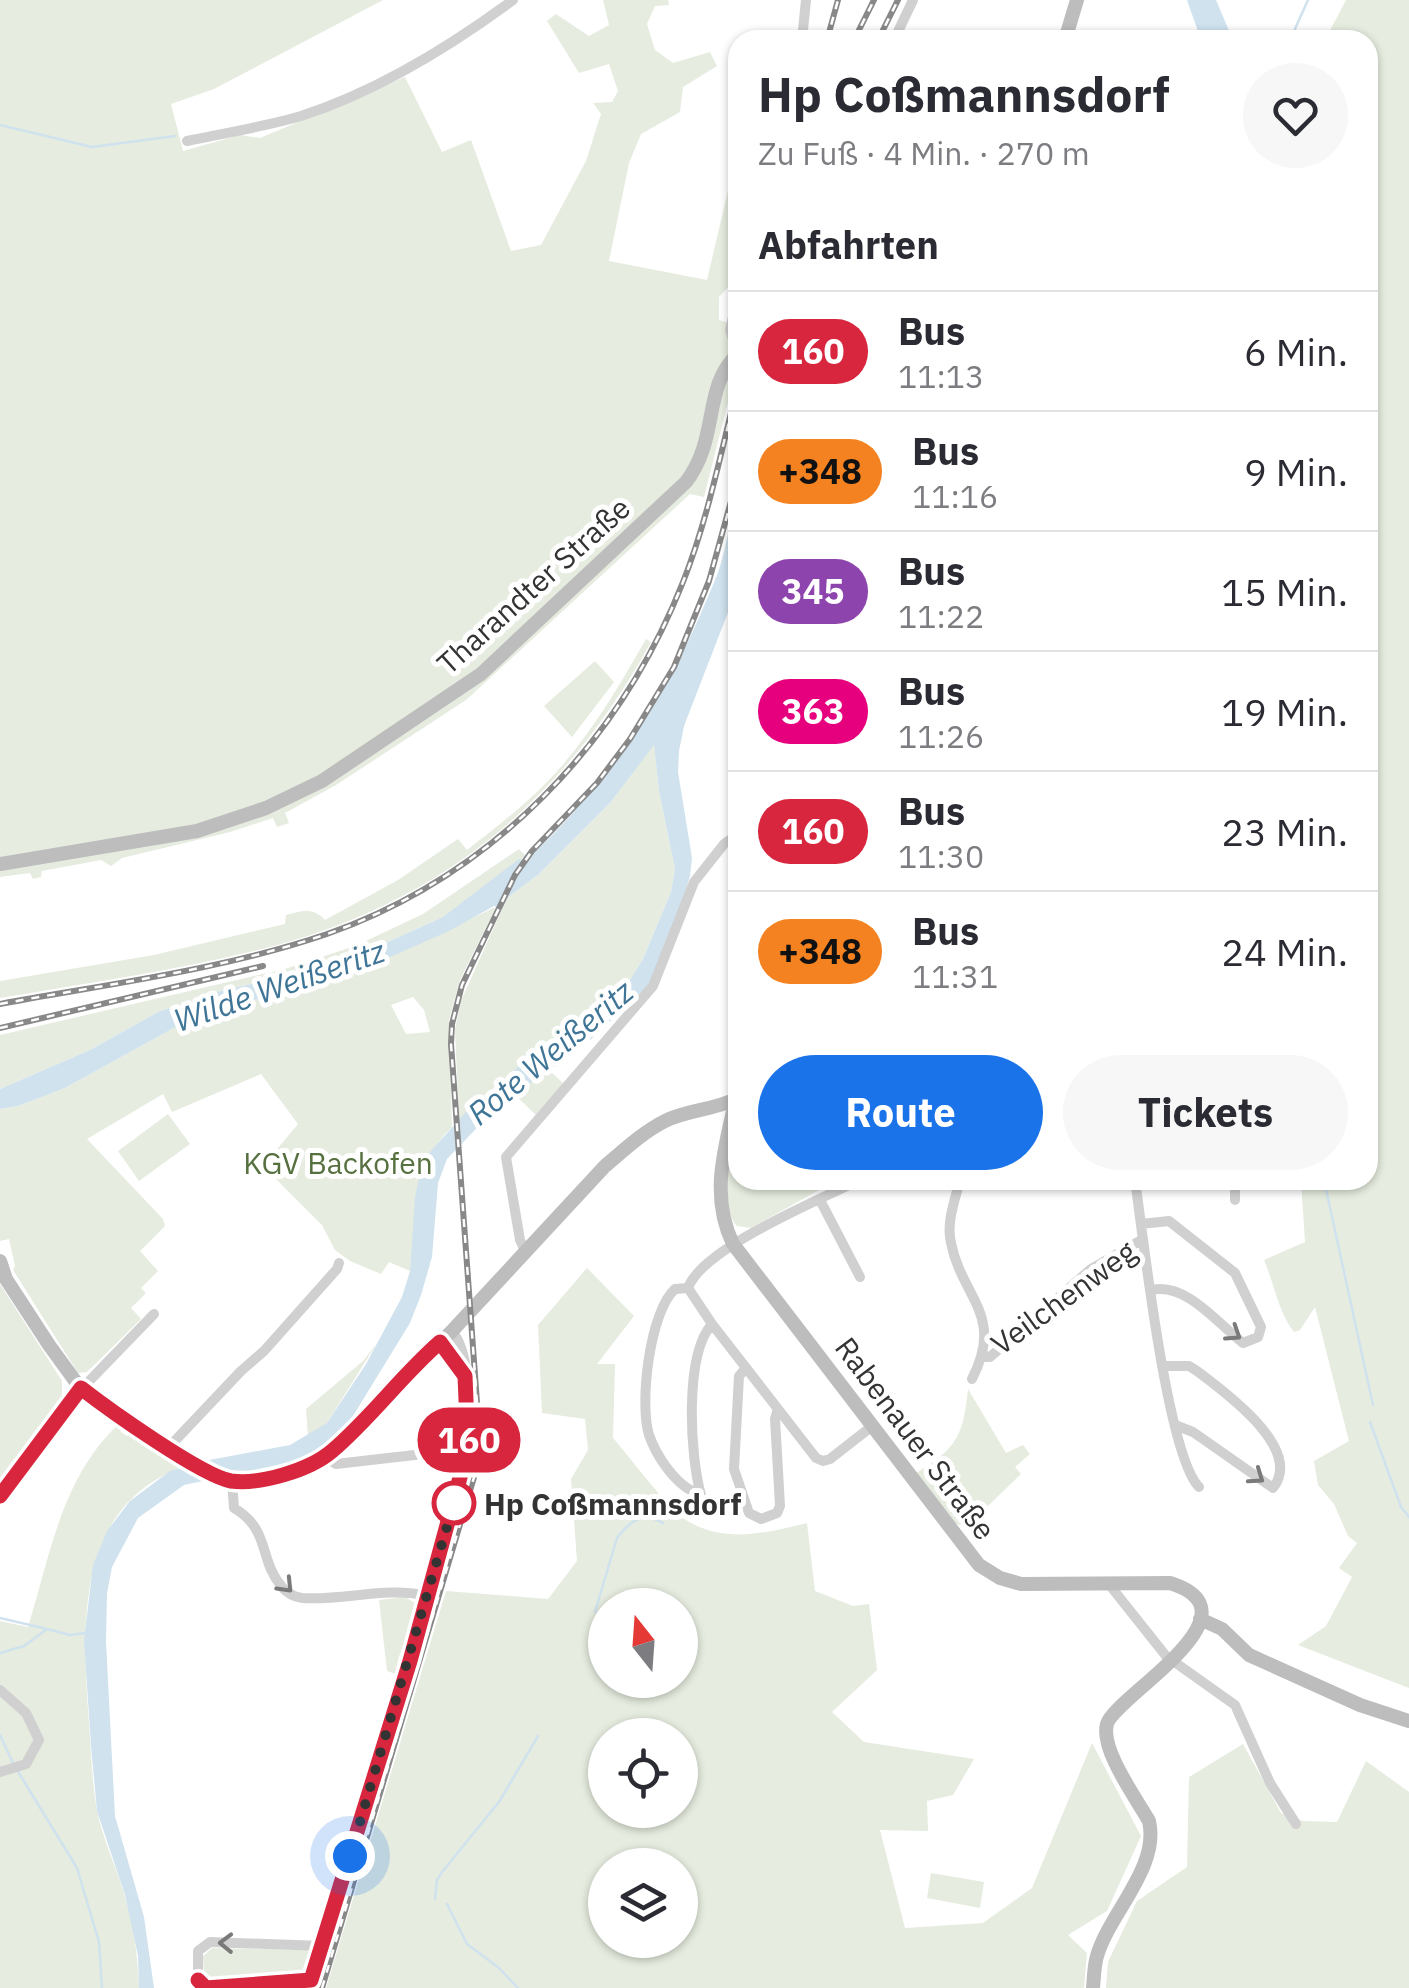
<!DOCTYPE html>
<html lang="de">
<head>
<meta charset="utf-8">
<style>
  body { margin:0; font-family:"IBM Plex Sans",sans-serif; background:#f7f7f7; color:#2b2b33; height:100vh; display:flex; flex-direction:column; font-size:38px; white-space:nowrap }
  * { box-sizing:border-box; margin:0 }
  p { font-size:32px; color:#7c7c81 }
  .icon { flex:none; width:55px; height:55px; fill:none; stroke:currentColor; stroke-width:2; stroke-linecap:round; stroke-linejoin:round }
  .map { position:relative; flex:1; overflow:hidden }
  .drawer { position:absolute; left:728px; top:30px; width:650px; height:1160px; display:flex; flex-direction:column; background:#fff; border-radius:30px; box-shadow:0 2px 8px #0004 }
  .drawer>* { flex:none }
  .badge { padding:0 20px; border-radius:32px; font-size:35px; line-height:65px }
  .needle { width:65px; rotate:343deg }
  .controls { position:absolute; left:588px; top:1588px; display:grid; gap:20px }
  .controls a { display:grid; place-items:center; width:110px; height:110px; border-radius:50%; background:#fff; box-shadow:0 2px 8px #0004; font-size:50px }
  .you { position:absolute; width:50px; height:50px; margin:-25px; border:8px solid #fff; border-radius:50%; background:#1a73e8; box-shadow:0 0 0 15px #1a73e833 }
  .map>.badge { position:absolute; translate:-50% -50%; box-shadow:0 0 0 5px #fff }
  h2 { padding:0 30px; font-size:38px; line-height:90px }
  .round { display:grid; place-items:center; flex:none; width:105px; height:105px; border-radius:52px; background:#f7f7f7 }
  .head { display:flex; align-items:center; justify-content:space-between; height:170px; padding:0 30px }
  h1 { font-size:48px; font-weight:700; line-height:75px }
  .primary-button { display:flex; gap:20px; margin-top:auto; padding:20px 30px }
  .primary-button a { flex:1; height:115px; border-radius:60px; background:#1a73e8; color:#fff; font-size:40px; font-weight:700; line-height:115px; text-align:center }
  .primary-button a+a { background:#f7f7f7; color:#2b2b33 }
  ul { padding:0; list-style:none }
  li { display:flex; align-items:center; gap:30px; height:120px; padding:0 30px; border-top:2px solid #e1e1e2 }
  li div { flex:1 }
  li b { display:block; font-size:38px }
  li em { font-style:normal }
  li .badge { min-width:110px; font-weight:700; text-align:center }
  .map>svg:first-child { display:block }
  .green { fill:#e6ecdf; fill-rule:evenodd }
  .water { fill:#cfe2ee }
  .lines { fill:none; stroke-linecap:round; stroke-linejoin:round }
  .stream { stroke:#cfe2ee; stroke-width:2.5 }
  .street { stroke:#d0d0d0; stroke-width:10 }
  .secondary { stroke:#bdbdbd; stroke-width:14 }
  .rail-casing { stroke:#888; stroke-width:6 }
  .rail { stroke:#fff; stroke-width:2.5; stroke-dasharray:8; stroke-linecap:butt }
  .oneway { stroke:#7a7a7a }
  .line-casing { stroke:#fff; stroke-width:22 }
  .line { stroke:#d7263d; stroke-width:15 }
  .walk { stroke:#333; stroke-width:10; stroke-dasharray:0 18 }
  .stop-dot { fill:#fff; stroke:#d7263d; stroke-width:5 }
  .labels { text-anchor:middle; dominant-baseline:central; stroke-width:10; stroke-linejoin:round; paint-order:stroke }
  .street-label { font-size:30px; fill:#333; stroke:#fff }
  .park-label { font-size:30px; fill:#56703f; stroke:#fff }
  .stop-label { font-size:30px; font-weight:bold; fill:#333; stroke:#fff; text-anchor:start }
  .water-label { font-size:32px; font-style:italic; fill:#3f7597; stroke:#fff }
</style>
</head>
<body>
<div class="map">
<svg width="1409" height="1988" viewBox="0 0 1409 1988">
  <rect width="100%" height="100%" fill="#fff"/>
  <path class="green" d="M0,0H383L214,89L171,104L183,151L240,135L260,138L405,77L442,152L471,140L511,251L541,245L586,161L601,114L593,103L612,102L618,91L609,64L579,73L547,21L556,14L589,36L609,25L603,0H668L669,5L655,6L647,24L655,50L673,63L710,52L717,66L683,87L680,112L641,134L629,163L609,261L707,280L738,148L737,263L731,284L719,297V320L737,325V366L704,497L690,494L466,700L336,785L285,813L289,823L277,827L273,818L230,832L122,858L111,866L101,860L42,871L41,877L33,879L30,873L0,877Z
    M1346,0H1409V1688L1298,1645L1326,1626L1352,1577L1339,1568L1357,1543L1348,1536L1334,1504L1318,1485L1314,1461L1349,1441L1315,1307L1300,1330L1294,1332C1279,1314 1274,1283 1264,1260L1305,1242L1301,1180H1368V40H1325Z
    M646,639L651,642C567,795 448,898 277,945C187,969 92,982 0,998V981L154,955L285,924L286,915C302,911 313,907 325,920L398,880L458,839L467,850C499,825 533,799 560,768C594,729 621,683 646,639Z
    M595,661L614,682L572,737L544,706Z
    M654,744L659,791L675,869L671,892L643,959L625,988L602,1010L520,1065L459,1120L455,1029L461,1001L507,898L539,874L610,803Z
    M519,849L525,855L521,861L443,917L368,951L300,973L220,991L158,1012L90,1050L0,1089V1035L288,968L355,946L423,914Z
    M496,907L460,980L449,1020L452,1127C412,1165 415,1220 410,1271L389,1262L381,1274L350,1261L335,1250L322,1225L263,1166L298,1124L261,1074L172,1112L163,1094L87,1139L163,1219L165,1226L140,1251L158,1271L141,1288L146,1293L131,1308L141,1319L87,1372L78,1373L13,1270L15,1266L9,1239L0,1241V1109L18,1106L65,1088L199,1014L347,976ZM413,997L424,1010L430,1032L406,1034L391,1005Z
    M549,1070L564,1084L536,1115L514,1094Z
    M168,1114L190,1144L139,1181L118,1151Z
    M737,1135L738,1180H837L751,1228L737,1226C716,1202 731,1162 737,1135Z
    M587,1268L634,1316L597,1364H615L613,1438C629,1456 669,1510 686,1520C724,1544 767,1533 807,1523L815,1591L853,1606L869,1604L877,1670L832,1712L864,1742L974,1759L953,1795L927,1801L928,1831L880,1830L905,1928L983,1923L1032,1888L1092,1743L1141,1836L1107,1911L1068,1935L1087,1953L1084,1988H326L446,1591L548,1599L577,1561L571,1479L588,1450L585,1419L542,1413L538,1325ZM680,1605V1680H605V1605ZM605,1735H680V1810H605ZM605,1865H680V1940H605Z
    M0,1284L62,1381V1402L4,1482L0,1479Z
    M377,1343L327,1423L308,1437L306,1409L363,1361Z
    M968,1389L1006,1453L1023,1445L1030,1454L1015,1467L1021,1474L967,1526L955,1524L915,1474C957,1448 963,1437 968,1389Z
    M119,1424L121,1432L127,1436L133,1434L182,1467C78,1507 82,1617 88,1710C91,1743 91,1777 97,1810C102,1837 115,1864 123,1890C133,1922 138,1955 139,1988H0V1621L28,1627C50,1556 62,1476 119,1424Z
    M405,1597L415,1603C418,1622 396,1651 396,1674L387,1671L379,1600Z
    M1243,1744L1281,1813L1303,1821L1337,1822L1366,1761L1409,1792V1988H1106L1108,1962L1137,1901L1187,1867L1189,1777Z
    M931,1873L984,1882L980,1908L927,1898Z
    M212,1948L309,1950L313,1954L310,1965L296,1975L210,1983L204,1978L203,1956Z"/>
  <path class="water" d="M1187,0H1216L1233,40H1201Z
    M737,488V589L684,726L679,751L678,772L692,858L690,876L679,914L648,986L589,1041L495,1109L447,1159L438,1183L432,1257L421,1295L410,1323L348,1424L319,1450L292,1462L184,1485L138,1518L112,1567L107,1593L106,1642L115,1816L144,1917L154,1988H139L138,1956L125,1895L97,1811L91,1746L84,1640L93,1565L107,1531L130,1501L170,1471L204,1461L290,1445L327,1423L366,1364L402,1297L410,1271L415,1197L423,1160L464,1114L520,1065L602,1010L625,988L643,959L671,892L675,869L659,791L654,745L610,803L539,874L507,898L502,909L494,906L449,931L347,976L199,1014L65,1088L18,1106L0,1109V1089L90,1050L158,1012L220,991L300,973L368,951L443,917L519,859L522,860L525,855L530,857C604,787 661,706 701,613C708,596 716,580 721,563C728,538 732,512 737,488Z"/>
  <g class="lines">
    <path class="stream" d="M1290,40L1308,0
      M0,125L92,147L175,136
      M1324,1180L1373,1405
      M1370,1422L1401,1507L1409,1517
      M595,1612L617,1538C626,1526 634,1519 648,1516L663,1523
      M0,1618L47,1629
      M0,1653L24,1646L47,1629L70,1635L86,1633
      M0,1735L13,1763
      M17,1770L77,1868L99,1942L102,1988
      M435,1899L437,1880L442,1872L499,1802L538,1736
      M447,1904L467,1944L499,1968L518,1988"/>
    <path class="street" d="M802,40L806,0
      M894,40L913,0
      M187,141C224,133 264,127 301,116C378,91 448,48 513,0
      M738,295L730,330L738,353
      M859,1180C820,1200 702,1248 688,1288L712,1324L816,1458L823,1461L830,1459L871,1427
      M960,1180C955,1200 946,1223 951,1243C962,1298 1005,1315 972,1379
      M1135,1180C1143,1235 1167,1455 1199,1487
      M820,1200L860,1277
      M1235,1200V1180
      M1141,1224L1169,1221L1235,1273L1261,1327L1258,1337L1243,1343C1218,1324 1186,1282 1152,1290
      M525,1251L520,1240L506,1157L653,986L694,882L724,844L738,834
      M688,1288L675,1289C650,1311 639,1403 649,1435C656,1455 673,1481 692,1491L699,1490
      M440,1342L463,1370
      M983,1353L985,1357H990L1091,1269L1143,1239
      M1164,1366H1189L1197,1371C1226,1393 1304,1449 1273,1488L1193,1432L1175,1425
      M746,1368L739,1376L734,1469L749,1513L761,1519L777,1513L780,1506L775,1419L778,1409
      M169,1447L241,1371L264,1351L337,1269L339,1263
      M325,1457L336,1464L467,1449
      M232,1481L234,1508C271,1530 258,1559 282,1587C287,1593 295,1597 302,1598C344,1601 386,1586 428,1596
      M701,1495C690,1456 684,1355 712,1324
      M0,1496L67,1404L154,1314
      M1108,1583L1166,1656L1235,1705L1270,1783L1296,1824
      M0,1690L26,1713L39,1740L26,1764L0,1772
      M311,1980L206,1988L198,1980V1951L210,1942L323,1946
      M309,1988L410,1661L467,1449C472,1419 471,1353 452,1331"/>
    <path class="secondary" d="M1065,40L1077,0
      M0,864L197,831L266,808L322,781L481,674L686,482C720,438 702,386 738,354
      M738,1089C727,1142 708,1192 733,1244L979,1565L1000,1578L1021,1584L1170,1583C1266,1613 1114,1697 1107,1724C1100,1749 1136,1798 1149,1821C1160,1867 1109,1914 1097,1956C1094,1966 1094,1978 1093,1988
      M0,1261L6,1279L49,1345L81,1389L192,1463L220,1478L244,1481L277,1476L309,1466L335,1449L452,1331L605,1166C624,1150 643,1132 665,1121C687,1110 713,1110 736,1099
      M1200,1619L1222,1629L1249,1655L1360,1705L1409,1721"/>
    <g class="rail-casing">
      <path id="rail" d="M827,40L838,0
        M854,40L874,0
        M878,40L898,0
        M0,1004C108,984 222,970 327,934C492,876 619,744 683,582C708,519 721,451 738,385
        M0,1028L263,966
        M322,1988L475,1474L479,1430L451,1044L452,1024L462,985L515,875L532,851L597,783L630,739L674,667L709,581L738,476"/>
    </g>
    <use href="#rail" class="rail"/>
  </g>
  <defs><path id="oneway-chevron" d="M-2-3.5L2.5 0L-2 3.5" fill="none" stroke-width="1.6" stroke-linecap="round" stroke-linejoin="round" transform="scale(2.5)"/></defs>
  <g class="oneway">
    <use href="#oneway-chevron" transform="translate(1234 1334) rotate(33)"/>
    <use href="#oneway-chevron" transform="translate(1257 1477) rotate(35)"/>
    <use href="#oneway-chevron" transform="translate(286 1586) rotate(46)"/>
    <use href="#oneway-chevron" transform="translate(226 1943) rotate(-179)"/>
  </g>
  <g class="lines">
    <g class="line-casing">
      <path id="line" d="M0,1496L81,1388C108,1409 202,1476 231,1481C260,1485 310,1470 332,1451C371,1418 401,1376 440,1342L465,1376L468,1448L410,1661L311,1980L206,1988L198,1980"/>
    </g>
    <use href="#line" class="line"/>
    <path class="walk" d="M350,1856L454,1503"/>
  </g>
  <circle class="stop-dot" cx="454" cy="1503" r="20"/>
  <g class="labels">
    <g class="street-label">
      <text transform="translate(533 585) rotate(-42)">Tharandter Straße</text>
      <text transform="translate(1063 1297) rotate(-36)">Veilchenweg</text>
      <text transform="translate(916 1438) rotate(53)">Rabenauer Straße</text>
    </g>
    <g class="park-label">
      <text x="338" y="1162">KGV Backofen</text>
    </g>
    <g class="stop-label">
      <text x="484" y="1503">Hp Coßmannsdorf</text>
    </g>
    <g class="water-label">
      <text transform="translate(279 985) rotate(-19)">Wilde Weißeritz</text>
      <text transform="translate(550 1052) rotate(-40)">Rote Weißeritz</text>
    </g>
  </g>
</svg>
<div class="controls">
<a><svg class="needle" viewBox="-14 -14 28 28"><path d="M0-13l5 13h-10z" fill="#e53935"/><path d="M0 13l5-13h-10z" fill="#7c7c81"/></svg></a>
<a><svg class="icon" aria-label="locate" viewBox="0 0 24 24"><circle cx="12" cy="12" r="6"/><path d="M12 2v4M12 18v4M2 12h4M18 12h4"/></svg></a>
<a><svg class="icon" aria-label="layers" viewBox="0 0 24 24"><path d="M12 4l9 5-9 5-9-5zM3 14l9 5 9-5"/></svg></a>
</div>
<div class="you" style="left:350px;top:1856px"></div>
<b class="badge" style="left:469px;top:1440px;background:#d7263d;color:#fff">160</b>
<section class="drawer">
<div class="head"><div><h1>Hp Coßmannsdorf</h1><p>Zu Fuß · 4 Min. · 270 m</p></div><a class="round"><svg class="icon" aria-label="heart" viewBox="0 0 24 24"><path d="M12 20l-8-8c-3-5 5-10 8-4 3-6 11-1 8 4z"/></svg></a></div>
<h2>Abfahrten</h2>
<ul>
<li><span class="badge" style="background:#d7263d;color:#fff">160</span><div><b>Bus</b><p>11:13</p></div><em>6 Min.</em></li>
<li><span class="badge" style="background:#f58220;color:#111">+348</span><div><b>Bus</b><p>11:16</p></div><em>9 Min.</em></li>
<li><span class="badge" style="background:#8e44ad;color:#fff">345</span><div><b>Bus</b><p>11:22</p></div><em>15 Min.</em></li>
<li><span class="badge" style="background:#e6007e;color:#fff">363</span><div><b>Bus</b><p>11:26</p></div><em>19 Min.</em></li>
<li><span class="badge" style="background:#d7263d;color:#fff">160</span><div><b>Bus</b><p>11:30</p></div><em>23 Min.</em></li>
<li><span class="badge" style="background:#f58220;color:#111">+348</span><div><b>Bus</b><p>11:31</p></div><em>24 Min.</em></li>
</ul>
<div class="primary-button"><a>Route</a><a>Tickets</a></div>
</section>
</div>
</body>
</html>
